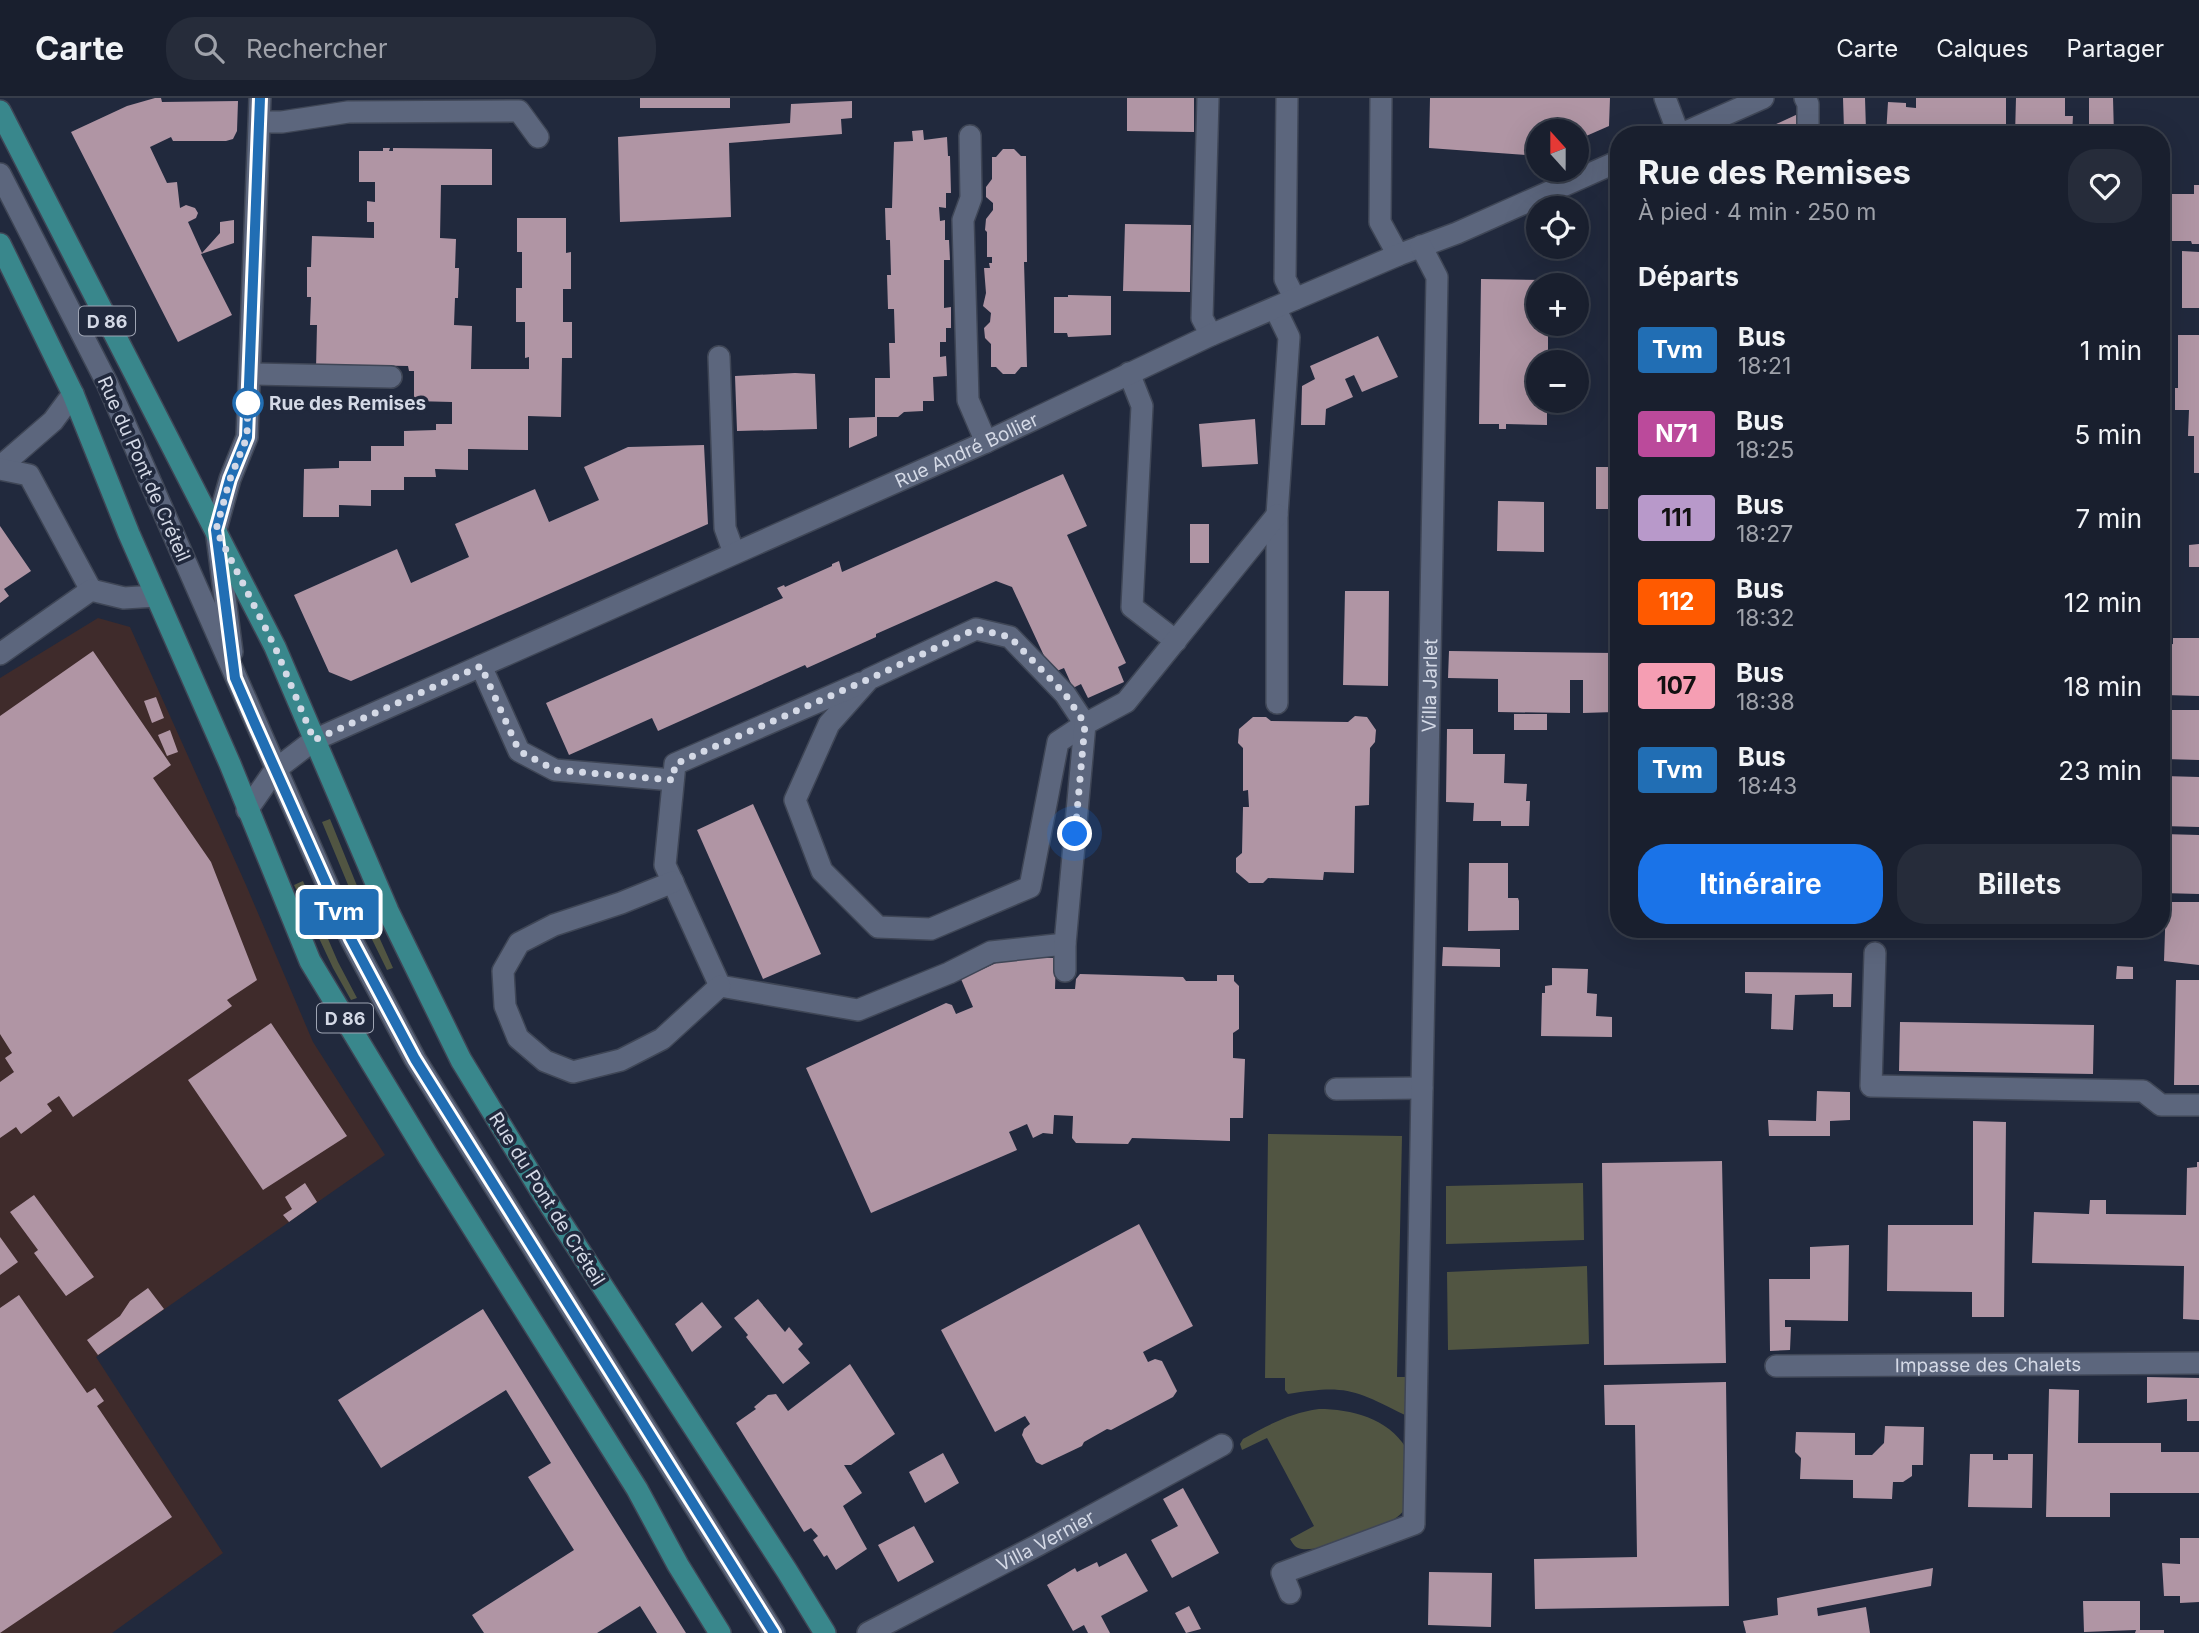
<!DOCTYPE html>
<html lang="fr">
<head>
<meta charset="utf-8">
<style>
  body { margin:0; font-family:Inter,sans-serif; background:#262c3a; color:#f1f3f6; height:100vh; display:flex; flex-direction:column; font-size:26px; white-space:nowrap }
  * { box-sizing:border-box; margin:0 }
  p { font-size:23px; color:#9fa2aa }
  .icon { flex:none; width:38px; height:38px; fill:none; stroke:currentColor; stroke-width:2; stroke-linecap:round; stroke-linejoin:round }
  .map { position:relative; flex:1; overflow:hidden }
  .drawer { position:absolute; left:1610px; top:28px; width:560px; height:812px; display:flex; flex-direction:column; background:#191f2e; border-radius:28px; box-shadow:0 7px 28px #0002,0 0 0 2px #373d4a }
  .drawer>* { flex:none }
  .badge { padding:0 14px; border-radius:5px; font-size:24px; line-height:46px }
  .needle { width:46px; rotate:339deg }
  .buttons { position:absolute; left:1526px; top:21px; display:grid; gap:14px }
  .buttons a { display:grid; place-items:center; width:63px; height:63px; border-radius:50%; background:#191f2e; box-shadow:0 7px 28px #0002,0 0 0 2px #373d4a; font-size:35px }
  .you { position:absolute; width:35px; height:35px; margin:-18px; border:5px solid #fff; border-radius:50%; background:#1a73e8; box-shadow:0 0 0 10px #1a73e833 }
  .map>.badge { position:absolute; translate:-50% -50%; box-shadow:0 0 0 4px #fff }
  h2 { padding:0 28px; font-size:26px; line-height:63px }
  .round { display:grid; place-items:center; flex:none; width:74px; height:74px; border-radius:28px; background:#262c3a }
  .summary { display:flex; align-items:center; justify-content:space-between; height:119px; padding:0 28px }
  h1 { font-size:33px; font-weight:700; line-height:52px }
  .action { display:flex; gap:14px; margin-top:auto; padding:14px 28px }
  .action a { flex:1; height:80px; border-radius:28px; background:#1a73e8; color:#fff; font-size:28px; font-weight:700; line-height:80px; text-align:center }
  .action a+a { background:#262c3a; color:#f1f3f6 }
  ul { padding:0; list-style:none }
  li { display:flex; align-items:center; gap:21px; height:84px; padding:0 28px }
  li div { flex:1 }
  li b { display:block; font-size:26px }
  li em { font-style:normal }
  li .badge { min-width:77px; font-weight:700; text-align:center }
  header { display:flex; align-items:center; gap:42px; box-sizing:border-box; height:98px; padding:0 35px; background:#191f2e; border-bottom:2px solid #373d4a }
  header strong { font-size:33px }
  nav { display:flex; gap:38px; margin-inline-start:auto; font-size:24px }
  .search { width:490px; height:63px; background:#262c3a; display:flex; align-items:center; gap:18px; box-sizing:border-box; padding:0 24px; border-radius:28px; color:#9fa2aa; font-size:26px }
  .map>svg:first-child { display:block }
  .industrial { fill:#3f2b2b }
  .green { fill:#515542 }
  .building { fill:#b095a4 }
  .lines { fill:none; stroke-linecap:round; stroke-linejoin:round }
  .minor-casing { stroke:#3f4656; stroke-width:24 }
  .major-casing { stroke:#3f4656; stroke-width:24 }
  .minor { stroke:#5c667d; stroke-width:21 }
  .major { stroke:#39878c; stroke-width:21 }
  .line-casing { stroke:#fff; stroke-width:16 }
  .line { stroke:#216eb4; stroke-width:10 }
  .walk { stroke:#d4d9e6; stroke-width:7; stroke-dasharray:0 12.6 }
  .stop-dot { fill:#fff; stroke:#216eb4; stroke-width:3.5 }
  .labels { text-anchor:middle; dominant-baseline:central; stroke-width:7; stroke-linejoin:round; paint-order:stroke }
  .shield { fill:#21293d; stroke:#9ea4b3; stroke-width:2 }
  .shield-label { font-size:18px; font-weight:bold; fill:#d4d9e6 }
  .stop-label { font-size:19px; font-weight:bold; fill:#d4d9e6; stroke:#21293d; text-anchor:start }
  .street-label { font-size:19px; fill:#d4d9e6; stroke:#21293d }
</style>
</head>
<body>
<header>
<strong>Carte</strong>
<div class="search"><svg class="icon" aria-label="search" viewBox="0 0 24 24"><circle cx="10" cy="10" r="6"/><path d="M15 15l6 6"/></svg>Rechercher</div>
<nav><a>Carte</a><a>Calques</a><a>Partager</a></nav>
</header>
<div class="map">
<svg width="2199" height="1535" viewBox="0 0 2199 1535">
  <rect width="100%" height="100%" fill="#21293d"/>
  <path class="industrial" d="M98,520L130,529L246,787L313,944L385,1057L96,1259L223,1455L112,1535H0V580Z"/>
  <path class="green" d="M330,721L366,810L393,870L387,872L363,823L322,724Z
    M303,783L338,864L357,900L351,902L333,870L294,787Z
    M1268,1036L1402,1038L1397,1279H1410L1408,1316L1405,1317C1355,1292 1346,1286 1288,1296L1285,1292V1280H1265Z
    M1583,1085L1584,1142L1446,1146V1088Z
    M1587,1168L1589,1246L1448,1252L1447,1174Z
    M1319,1311C1351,1311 1388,1320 1406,1350C1406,1364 1409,1399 1405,1410C1397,1429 1322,1454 1302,1451C1295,1450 1293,1446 1290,1441L1314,1428L1267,1340L1242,1352L1240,1346L1243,1341C1268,1327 1290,1315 1319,1311Z"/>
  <path class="building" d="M155,0H161L162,4L238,3L237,33L233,41L226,43H173L171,39L150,49L167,85L177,84L180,110L186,107L195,110L198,115L196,120L188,124L202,155L220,135V124L234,122V145L201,156L232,217L178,244L71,34L127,8Z
    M640,0H730V10H640Z
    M1127,0H1194V34L1127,33Z
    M1430,0H1610L1609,28L1577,42V33H1538V58L1429,50Z
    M1843,0H1865L1866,32H1844Z
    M1916,0H2006V37H1886L1888,4L1906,5V9L1916,10Z
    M2016,0H2065V18H2073L2072,37H2015Z
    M2089,0H2113L2114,37H2089Z
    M852,3V20L841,21L842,36L729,45L731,119L620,124L618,39L790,25L791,6Z
    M1798,16V37H1773L1774,27Z
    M923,32L924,42L947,39L948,58H950L951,95H946V110L939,109L940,123L945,122V142H949L950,162H944V210L951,209V230H946V244H940V259L946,258L947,278L933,279L934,303H923V313L904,314L898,319H877V338L849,350V320L875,319V280H890L889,245H895L894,211H888L887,177H891L890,142H886L885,110H892L894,44L913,43L912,33Z
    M383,50H390L389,53H393V50L492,51V87H441L440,140L456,141L455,170H459L458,200H455L454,227L472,228L471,271H529V259L525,260V224H516V190H522V154H517V120H566V155L571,154V191H563V224H572V260H562L561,319L528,318V352L468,351V372L435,371L436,379H404V392H371V408L339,407V419H303L304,371L339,370V363H371V348H404V333L436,332V326H452V304L414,303V273H409L408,268L355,267L354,272L316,271L317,227H310L311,199H307V169H311L312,138L374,140V124H367V103L375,104V84H359V53H383Z
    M1003,51H1014L1021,58H1026L1027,164H1024L1027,269H1021L1015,276H1003L996,269H991V246L985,240L984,230L990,224L991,215L983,208L986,195L984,170H990L989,165H992V159H987V134L985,132L986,121L993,112V105L986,99V89L992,81V59H996Z
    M2194,87H2199V146H2192L2191,143H2172V96H2194Z
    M1125,126L1191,127L1190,194L1123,193Z
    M2182,153L2199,154V210H2182Z
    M1481,181L1549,182V187H1538V226H1548V264H1538V303H1547V327L1506,326V331H1499V326H1479Z
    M1068,197L1111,198V237L1068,239L1067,235H1054V199H1068Z
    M2178,237H2199V375H2194V338H2188L2189,312H2175V290H2178Z
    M1378,238L1398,279L1362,294L1354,277L1345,281L1353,299L1326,311L1325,327H1301L1302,288L1315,281L1310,268Z
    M795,275L815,276L817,331L737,333L735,278Z
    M1255,321L1258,366L1202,369L1199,326Z
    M704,347L708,426L351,583L329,574L294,497L397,451L411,485L469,459L455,426L535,391L549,424L599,402L584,369L628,349Z
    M1596,369H1619V411H1596Z
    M1063,376L1087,428L1067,437L1126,565L1118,569L1124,584L1088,600L1081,586L1073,590L1064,570L1052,575L1012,489L996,483L876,536V539L807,570L805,567L658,633L652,620L569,657L546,605L783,500L777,490L784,487L785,489L832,468V466L839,463L842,474Z
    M1498,403L1544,404V454L1497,453Z
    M1190,426H1209V465H1190Z
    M0,428L31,473L4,491L9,498L0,505Z
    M2199,446V469H2189V447Z
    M1345,493H1389L1388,588L1343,587Z
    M2173,540H2199V598L2165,597L2166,547L2173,546Z
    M93,553L171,667L153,680L211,764L257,882L227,902L232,908L73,1019L59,998L47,1006L52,1013L21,1036L16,1029L0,1040V984L14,974L5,960L12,955L0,936V618Z
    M1449,553L1615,555L1614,614L1583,615V582H1570V615L1498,614V581L1448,580Z
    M156,599L164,620L152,625L144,603Z
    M2161,612H2199V662L2164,661L2165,642H2161Z
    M1514,616H1547V632H1514Z
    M1355,618L1367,619L1376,632L1375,644L1370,650L1369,707L1355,708L1354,775L1324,774L1323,782L1268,780L1263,785H1249L1236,774V760L1242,755L1243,709H1249L1248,692L1243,693V650L1238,645L1239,631L1253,619H1266L1271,623L1348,624Z
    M1447,631H1473V656H1505L1504,685L1527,686L1526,703H1530L1529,728H1501V723H1473L1474,705L1446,704Z
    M170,632L178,654L167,658L158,637Z
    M2164,678L2199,679V729L2163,728Z
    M753,706L821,856L763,881L697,732Z
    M2163,736L2199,737V796L2162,795Z
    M1469,765H1508V800H1518L1519,803V832L1468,833Z
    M2166,804H2199V867L2164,863Z
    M1443,849L1500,851V869L1442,868Z
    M1007,860H1056L1055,891H1075L1076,881L1080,876L1183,879L1186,883H1217V877H1234V883L1239,888V931L1233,935V960L1245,961L1243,1020H1230V1043L1132,1040L1128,1046L1076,1045L1072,1040L1073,1018L1054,1017L1053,1036L1043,1035L1033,1040L1027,1026L1009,1034L1017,1052L871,1115L806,970L946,905L952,907L956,916L973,909L961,881Z
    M2117,868L2133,869V881H2116Z
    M1552,870L1588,871L1587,895L1597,896L1596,918L1612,919V939L1541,938L1542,895H1545V888L1552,887Z
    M1745,874L1852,875L1851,909H1833V896L1795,897L1793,932L1771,931L1772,896L1745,895Z
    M2176,882H2199V987H2174Z
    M1900,924L2094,927L2093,976L1899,973Z
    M271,925L347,1038L263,1092L188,982Z
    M1817,993L1850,994V1022L1830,1023V1038H1769L1768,1022L1816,1023Z
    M1973,1023L2006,1024L2004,1219H1972V1194L1887,1193L1888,1127H1973Z
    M1722,1063L1726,1265L1604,1267L1602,1065Z
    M2197,1064H2199V1222L2183,1221L2184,1168L2032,1165L2034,1114L2089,1116L2090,1102H2106V1116L2186,1117L2187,1070L2197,1069Z
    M305,1085L317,1104L289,1124L283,1117L292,1111L285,1099Z
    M34,1097L94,1179L66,1198L34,1155L38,1152L10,1114Z
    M1139,1126L1193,1228L1143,1254L1148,1264L1155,1261L1162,1263L1177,1293L1173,1299L1111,1332L1107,1331L1084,1344L1082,1348L1042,1367L1036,1364L1022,1337L1024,1331L1030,1326L1025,1318L995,1334L941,1232Z
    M0,1139L18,1164L0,1177Z
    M1849,1147L1848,1223L1785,1222V1229H1791L1790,1252L1770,1253L1769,1181H1810V1149Z
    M148,1190L164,1211L98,1257L87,1242L120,1218L130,1203Z
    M19,1197L87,1295L95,1290L104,1303L97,1308L172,1419L0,1535V1210Z
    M758,1201L785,1234L789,1229L803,1246L798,1251L810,1265L783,1286L746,1239L748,1237L734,1220Z
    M702,1204L722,1229L692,1254L675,1226Z
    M483,1211L571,1352L686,1535H657L640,1508L597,1535H484L472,1517L574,1452L528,1379L551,1365L506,1292L381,1370L338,1302Z
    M850,1266L895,1336L851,1367H844L862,1395L843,1408L867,1451L836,1472L827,1457L824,1459L813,1442L818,1438L811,1430L804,1434L736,1325L756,1311L754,1309L768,1297L776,1296L788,1313Z
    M2147,1279L2199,1280V1323H2187V1301L2147,1305Z
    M1726,1284L1729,1508L1535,1511L1534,1461L1637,1459L1635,1327H1605L1604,1287Z
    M2049,1291L2079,1292L2078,1345H2161V1354H2199V1395H2110V1419H2046Z
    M1885,1328L1924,1329L1923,1367H1912V1378L1903,1384H1893L1892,1401L1853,1400V1382L1800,1381L1801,1360L1795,1354L1796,1334L1855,1335V1357H1872L1884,1345Z
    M943,1355L959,1385L925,1405L909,1374Z
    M1970,1356H1993V1362H2008V1356H2033L2032,1410L1968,1409Z
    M1183,1390L1219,1455L1172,1480L1151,1442L1178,1428L1163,1401Z
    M914,1428L934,1464L898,1484L878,1447Z
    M2180,1440H2199V1504L2180,1505V1498H2164L2162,1465L2180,1466Z
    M1126,1455L1148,1493L1101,1518L1110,1535H1088L1084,1527L1073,1533L1047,1487L1075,1470L1077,1474L1097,1464L1099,1469Z
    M1933,1470L1931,1488L1817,1510L1818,1518L1866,1509L1870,1535H1746L1743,1523L1778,1517L1777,1500Z
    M1429,1474L1492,1475L1491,1529L1428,1527Z
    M2083,1503H2140V1532H2164V1535H2135L2136,1532L2084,1534Z
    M1189,1508L1201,1531L1186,1535L1175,1515Z"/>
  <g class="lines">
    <g class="minor-casing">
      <g id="minor">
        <path d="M1208,0L1202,220L1211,237"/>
        <path d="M1287,0L1285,181L1295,201"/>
        <path d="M1381,0L1380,124L1398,157"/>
        <path d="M1665,0L1679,37"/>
        <path d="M1805,0L1808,6V37"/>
        <path d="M260,24H282L348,14L519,13L538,39"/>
        <path d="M1679,37L1763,0"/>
        <path d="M970,38L971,100L963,122L968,302L986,344"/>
        <path d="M0,76L107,285L351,841L415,961L774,1535"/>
        <path d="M1275,210L1289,239L1277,417V605"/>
        <path d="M719,259L725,430L734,455"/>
        <path d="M1129,275L1142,308L1132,509L1176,543"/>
        <path d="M250,276L391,279"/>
        <path d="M0,369L53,323L73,296"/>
        <path d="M0,371L29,377L91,492"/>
        <path d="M976,531L1010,539L1065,596L1085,626L1058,644L1030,789L931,831L878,829L822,773L795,702L829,626L869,581Z"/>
        <path d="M232,554L216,431L230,381L247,339L260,0"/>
        <path d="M0,556L91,492L124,500L156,498"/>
        <path d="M481,568L519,653L555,672L673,682"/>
        <path d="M861,585L675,666L665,767L720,888L858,912L949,875L991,854L1065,846"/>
        <path id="s1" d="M247,712L275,672L314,642L986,344L1211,237L1398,157L1457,135L1619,63"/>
        <path d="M673,784L621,805L554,827L519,845L503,873L505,908L518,940L545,963L573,974L621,962L662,941L720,888"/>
        <path d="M1875,855L1871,988L2143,993L2161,1007H2199"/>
        <path d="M1065,873V846L1085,626L1126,604L1277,417"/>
        <path d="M1336,991L1422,990"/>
        <path id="s2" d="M1776,1268L2199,1265"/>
        <path id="s3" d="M1290,1495L1282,1475L1414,1426L1437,179L1421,148"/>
        <path id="s4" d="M868,1535L1038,1447L1222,1347"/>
      </g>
    </g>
    <g class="major-casing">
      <path id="major" d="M0,13L275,549L388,813L461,962L544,1098L787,1473L825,1535
        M0,146L73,296L129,436L230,666L310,863L428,1058L637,1391L678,1467L720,1535"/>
    </g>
    <use href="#minor" class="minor"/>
    <use href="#major" class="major"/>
  </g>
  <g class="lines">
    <g class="line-casing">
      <path id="line" d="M260,0L247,339L230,381L216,432L235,580L255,626L351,841L415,961L774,1535"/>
    </g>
    <use href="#line" class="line"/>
    <path class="walk" d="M248,305V300L247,339L230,381L216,432L275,549L314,642L481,568L519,653L555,672L673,682L675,666L869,581L976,531L1010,539L1065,596L1085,626L1075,736"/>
  </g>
  <circle class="stop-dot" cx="248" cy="305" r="14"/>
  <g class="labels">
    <g class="shield">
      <rect x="79" y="208.5" width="56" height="29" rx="5"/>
      <rect x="317" y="905.5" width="56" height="29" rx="5"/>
    </g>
    <g class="shield-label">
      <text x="107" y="223">D 86</text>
      <text x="345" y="920">D 86</text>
    </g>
    <g class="stop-label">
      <text x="269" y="305">Rue des Remises</text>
    </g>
    <g class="street-label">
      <text stroke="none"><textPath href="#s1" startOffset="812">Rue André Bollier</textPath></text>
      <text transform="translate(144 371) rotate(66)">Rue du Pont de Créteil</text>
      <text stroke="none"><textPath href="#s3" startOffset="1001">Villa Jarlet</textPath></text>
      <text transform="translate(547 1101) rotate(58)">Rue du Pont de Créteil</text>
      <text stroke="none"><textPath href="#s2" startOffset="212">Impasse des Chalets</textPath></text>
      <text stroke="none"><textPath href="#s4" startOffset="200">Villa Vernier</textPath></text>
    </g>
  </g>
</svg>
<div class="buttons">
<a><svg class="needle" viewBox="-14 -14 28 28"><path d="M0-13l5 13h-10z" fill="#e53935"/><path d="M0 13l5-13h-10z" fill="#9fa2aa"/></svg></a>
<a><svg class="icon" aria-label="locate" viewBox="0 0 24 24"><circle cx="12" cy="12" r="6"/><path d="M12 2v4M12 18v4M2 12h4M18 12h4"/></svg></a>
<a>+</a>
<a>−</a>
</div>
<div class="you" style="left:1075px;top:736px"></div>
<b class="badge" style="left:339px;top:814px;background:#216eb4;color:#fff">Tvm</b>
<section class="drawer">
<div class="summary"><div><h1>Rue des Remises</h1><p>À pied · 4 min · 250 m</p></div><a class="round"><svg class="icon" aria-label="heart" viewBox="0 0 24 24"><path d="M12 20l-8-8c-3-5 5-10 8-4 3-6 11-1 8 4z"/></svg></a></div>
<h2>Départs</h2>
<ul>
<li><span class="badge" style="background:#216eb4;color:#fff">Tvm</span><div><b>Bus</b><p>18:21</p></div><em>1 min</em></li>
<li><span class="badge" style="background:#bb4a9b;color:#fff">N71</span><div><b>Bus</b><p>18:25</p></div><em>5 min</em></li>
<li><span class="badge" style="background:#b899ca;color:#111">111</span><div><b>Bus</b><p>18:27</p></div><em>7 min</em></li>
<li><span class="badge" style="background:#ff5a00;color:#fff">112</span><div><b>Bus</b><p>18:32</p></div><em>12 min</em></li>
<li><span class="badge" style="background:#f59eb3;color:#111">107</span><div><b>Bus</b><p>18:38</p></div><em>18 min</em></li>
<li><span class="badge" style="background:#216eb4;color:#fff">Tvm</span><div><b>Bus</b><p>18:43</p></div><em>23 min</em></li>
</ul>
<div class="action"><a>Itinéraire</a><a>Billets</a></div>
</section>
</div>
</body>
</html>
